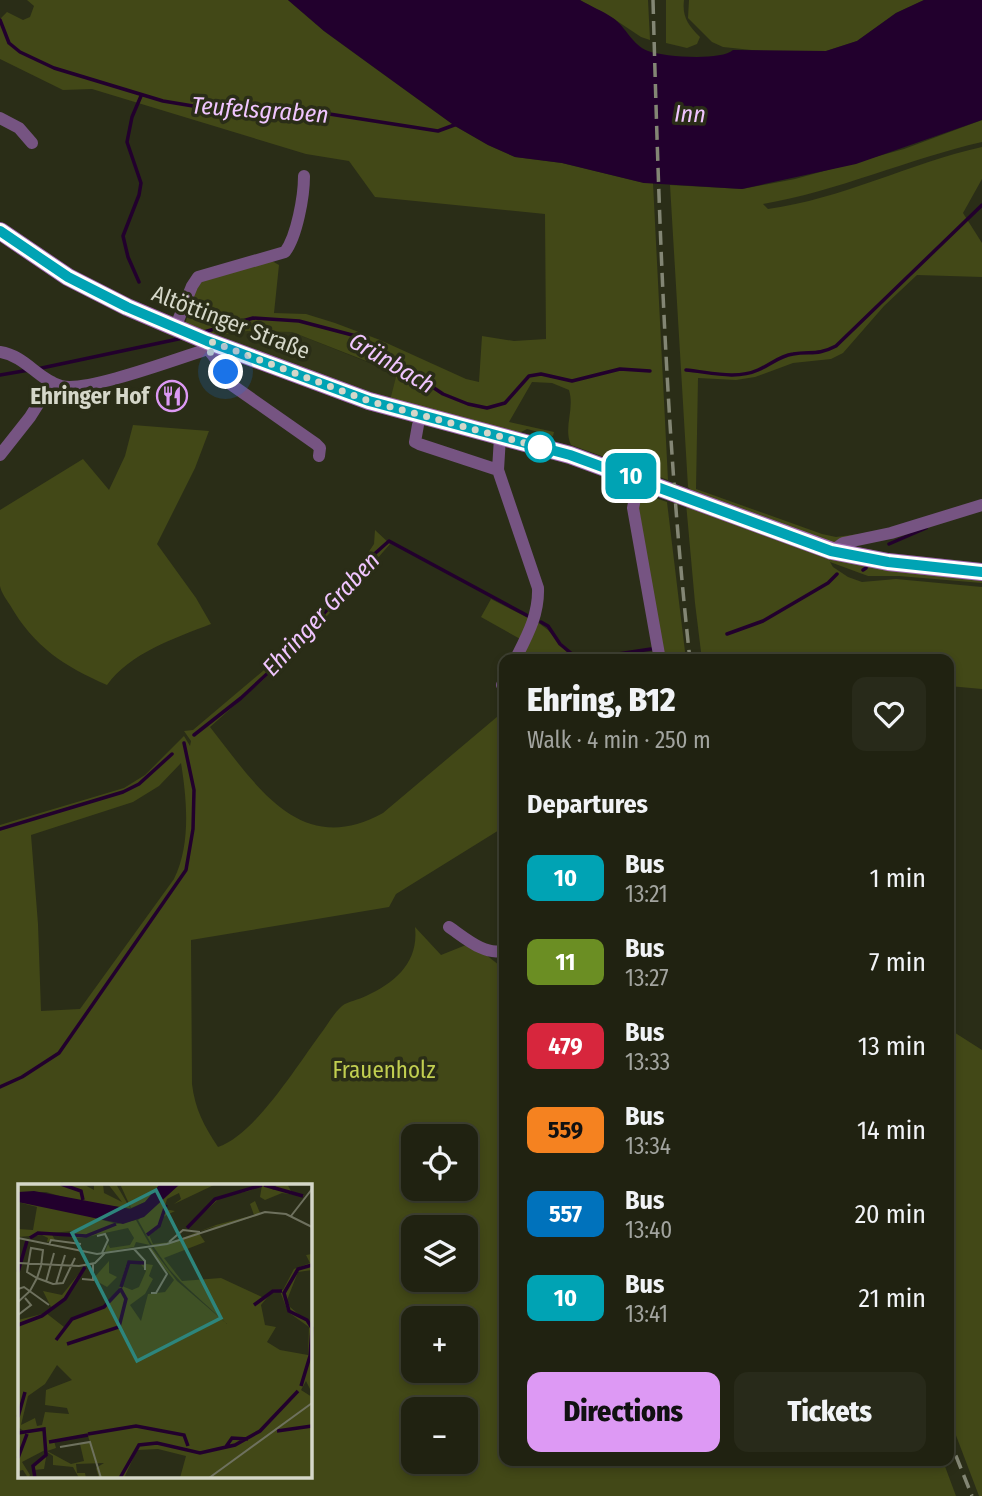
<!DOCTYPE html>
<html lang="en">
<head>
<meta charset="utf-8">
<style>
  body { margin:0; font-family:"Fira Sans Condensed",sans-serif; background:#282a1a; color:#f1f3f6; height:100vh; display:flex; flex-direction:column; font-size:26px; white-space:nowrap }
  * { box-sizing:border-box; margin:0 }
  p { font-size:23px; color:#a2a49f }
  .icon { flex:none; width:38px; height:38px; fill:none; stroke:currentColor; stroke-width:2; stroke-linecap:round; stroke-linejoin:round }
  .map { position:relative; flex:1; overflow:hidden }
  .drawer { position:absolute; left:499px; top:654px; width:455px; height:812px; display:flex; flex-direction:column; background:#202211; border-radius:14px; box-shadow:0 4px 10px #0003,0 0 0 2px #3d3f31 }
  .drawer>* { flex:none }
  .badge { padding:0 14px; border-radius:10px; font-size:24px; line-height:46px }
  .tools { position:absolute; left:401px; top:1124px; display:grid; gap:14px }
  .tools a { display:grid; place-items:center; width:77px; height:77px; border-radius:14px; background:#202211; box-shadow:0 4px 10px #0003,0 0 0 2px #3d3f31; font-size:35px }
  .you { position:absolute; width:35px; height:35px; margin:-18px; border:5px solid #fff; border-radius:50%; background:#1a73e8; box-shadow:0 0 0 10px #1a73e833 }
  .map>.badge { position:absolute; translate:-50% -50%; box-shadow:0 0 0 4px #fff }
  h2 { padding:0 28px; font-size:26px; line-height:63px }
  .round { display:grid; place-items:center; flex:none; width:74px; height:74px; border-radius:14px; background:#282a1a }
  .summary { display:flex; align-items:center; justify-content:space-between; height:119px; padding:0 28px }
  h1 { font-size:33px; font-weight:800; line-height:52px }
  .primary-button { display:flex; gap:14px; margin-top:auto; padding:14px 28px }
  .primary-button a { flex:1; height:80px; border-radius:14px; background:#dd99f4; color:#111; font-size:28px; font-weight:800; line-height:80px; text-align:center }
  .primary-button a+a { background:#282a1a; color:#f1f3f6 }
  ul { padding:0; list-style:none }
  li { display:flex; align-items:center; gap:21px; height:84px; padding:0 28px }
  li div { flex:1 }
  li b { display:block; font-size:26px }
  li em { font-style:normal }
  li .badge { min-width:77px; font-weight:700; text-align:center }
  .map>svg:first-child { display:block }
  .built { fill:#323619 }
  .green { fill:#424817; fill-rule:evenodd }
  .water { fill:#22002d }
  .lines { fill:none; stroke-linecap:round; stroke-linejoin:round }
  .stream { stroke:#22002d; stroke-width:3.5 }
  .minor { stroke:#765482; stroke-width:12 }
  .secondary { stroke:#a16ab3; stroke-width:18 }
  .rail { stroke:#838674; stroke-width:3.5; stroke-dasharray:14 7; stroke-linecap:butt }
  .line-casing { stroke:#fff; stroke-width:16 }
  .line { stroke:#00a3b4; stroke-width:10 }
  .walk { stroke:#d5d7c9; stroke-width:7; stroke-dasharray:0 12.6 }
  .stop-dot { fill:#fff; stroke:#00a3b4; stroke-width:3.5 }
  .labels { text-anchor:middle; dominant-baseline:central; stroke-width:7; stroke-linejoin:round; paint-order:stroke }
  .street-label { font-size:23px; fill:#d5d7c9; stroke:#2a2d17 }
  .poi-label { font-size:23px; font-weight:bold; fill:#d5d7c9; stroke:#2a2d17; text-anchor:end }
  .park-label { font-size:23px; fill:#c1ce50; stroke:#2a2d17 }
  .water-label { font-size:24px; font-style:italic; fill:#f0c5ff; stroke:#2a2d17 }
  .inset-river { fill:none; stroke:#22002d; stroke-width:3.5 }
  .inset-road { fill:none; stroke:#6e715e; stroke-width:2 }
  .view { fill:#2d857c; fill-opacity:0.15; stroke:#2d857c; stroke-width:3.5 }
  .inset-edge { fill:none; stroke:#d5d7c9; stroke-width:3.5 }
</style>
</head>
<body>
<div class="map">
<svg width="982" height="1496" viewBox="0 0 982 1496">
  <rect width="100%" height="100%" fill="#2a2d17"/>
  <path class="built" d="M248,331L292,332L397,374L390,400L214,336Z"/>
  <path class="green" d="M27,0H288L324,31L379,71L455,126L488,145L515,157L562,163L644,183H653L668,480L571,445C563,427 575,410 569,390L552,383L532,382L509,422L554,432L553,436L527,429L519,433L390,400L397,373L292,332L248,331L214,336L185,324L195,291L203,280L272,261L279,265L274,313L306,314L335,323L380,340L466,379L479,382L482,336L514,341L546,339L545,214L375,197L349,161L306,154L92,89L63,90L0,59V19L7,12L23,20L30,17L34,6Z
    M580,0H648L650,40L641,37L614,19Z
    M666,0H684C682,17 688,25 700,37L697,44L687,48L666,43Z
    M689,0H924L896,13L857,41L826,51H761L723,47L712,42L688,18Z
    M982,120V142C908,159 838,191 763,204L768,209C842,199 910,163 982,147V179L963,213L982,243V277L917,275L884,306L843,353L831,359L793,363L755,377L736,380L698,378L696,489L822,534L836,537L859,534L831,543L694,493L688,487L670,185L742,189L795,179L904,149Z
    M133,425L209,431L195,468L157,544L196,598L211,624C175,638 130,653 107,685C64,666 34,647 10,605C6,599 1,592 0,586C0,563 0,534 0,510L83,459L109,490L125,456Z
    M644,494L667,502L686,660H664L638,504Z
    M686,503L825,554L830,561V559L982,578V583L899,576H868L830,562L833,567L848,577L862,582L896,579L982,587V689L949,686L948,660H702L695,603Z
    M375,530L390,544L299,648L210,727C256,785 300,859 383,813L504,711V827L396,894L389,907L191,940L192,1084C195,1109 204,1126 218,1147C255,1135 298,1064 322,1032C328,1024 334,1013 342,1006C348,1001 359,1000 366,996C396,982 419,962 415,927L441,955L471,943L504,969V1461H943L956,1496H0V825L124,788L145,775L184,736L190,746L191,741L184,731L193,730L276,660L308,626L362,562L374,544ZM181,763C187,800 191,845 174,879L80,1009L41,1011L38,924L31,835L133,802L159,786ZM413,1136H466V1188H413ZM19,1186H310V1477H19ZM413,1227H466V1279H413ZM413,1318H466V1370H413ZM413,1409H466V1461H413Z
    M491,599L540,624L548,630L567,652L582,660H518L522,640L481,617Z
    M949,1029L982,1050V1496H979L949,1417Z"/>
  <path class="water" d="M288,0H580C590,6 603,11 613,18C626,27 632,45 648,51C664,57 721,61 733,50L826,51L857,41L896,13L924,0H982V120L856,164L742,189L644,183L562,163L515,157L488,145L455,126L379,71L324,31Z"/>
  <g class="lines">
    <path class="stream" d="M0,20L9,43L20,52L54,68L163,101L193,106L291,108L438,131L457,124
      M139,282L128,257L123,236L139,195L141,183L127,142L132,117L141,96
      M204,332L253,318L299,321L356,336L443,394L468,404L487,408L505,403L529,376L541,374L572,381L620,369L650,371
      M37,369L183,338
      M686,370C709,372 736,380 758,370C770,365 779,356 793,354C811,351 817,356 836,346L982,205
      M0,375L29,370
      M889,544L926,528
      M863,570L866,568
      M541,622L548,626L560,644L572,654L585,659L651,649
      M727,634L763,621L828,583L837,574
      M194,735L241,698L297,646L371,557L389,541L530,617
      M0,829L123,792L139,784L172,754
      M0,1087L22,1077L59,1053L186,870L193,829L194,790L184,743"/>
    <path class="minor" d="M0,118L19,128L32,143
      M175,328L192,286L198,277L285,252C297,236 304,196 304,176
      M208,349L226,372L229,383L316,444L320,448L319,456
      M0,352C26,356 37,379 61,386C86,393 179,358 208,349L212,343
      M418,425L415,442L419,444L498,470
      M500,437L498,470L538,588C539,615 527,636 515,660
      M0,455L30,417L52,382
      M639,479L633,508L660,660
      M832,551L843,543L891,533L982,505
      M502,685L504,681
      M449,927C464,937 486,957 504,950"/>
    <path class="secondary" d="M0,231L68,277L127,307L207,341L369,401L570,455L832,551L888,562L982,572"/>
    <path class="rail" d="M653,0C659,220 666,441 690,660
      M948,1436L972,1496"/>
  </g>
  <g class="lines">
    <g class="line-casing">
      <path id="line" d="M0,231L68,277L127,307L207,341L369,401L570,455L831,551L888,562L982,572"/>
    </g>
    <use href="#line" class="line"/>
    <path class="walk" d="M226,372L208,349L212,342L369,401L543,448L540,447"/>
  </g>
  <defs>
    <g id="restaurant-ring" transform="scale(1.575)"><circle r="9.5" fill="#2a2d17" stroke="#dd99f4" stroke-width="1.5"/><path d="M-5-6h1v4h1v-4h1v4h1v-4h1v5L-1.5 .5V6h-2V.5L-5-1ZM5-6V6H3V1.5H1.5Q1.5-4 5-6Z" fill="#dd99f4"/></g>
  </defs>
  <g fill-rule="evenodd">
    <use href="#restaurant-ring" x="172" y="396"/>
  </g>
  <circle class="stop-dot" cx="540" cy="447" r="14"/>
  <g class="labels">
    <g class="street-label">
      <text transform="translate(231 322) rotate(21)">Altöttinger Straße</text>
    </g>
    <g class="poi-label">
      <text x="149" y="396">Ehringer Hof</text>
    </g>
    <g class="park-label">
      <text x="384" y="1070">Frauenholz</text>
    </g>
    <g class="water-label">
      <text transform="translate(260 110) rotate(4)">Teufelsgraben</text>
      <text transform="translate(690 114) rotate(2)">Inn</text>
      <text transform="translate(392 363) rotate(31)">Grünbach</text>
      <text transform="translate(321 614) rotate(-47)">Ehringer Graben</text>
    </g>
  </g>
  <g transform="translate(18 1184)">
    <rect width="294" height="294" fill="#2a2d17"/>
    <path d="M0,0H65L76,6V0H85L86,9L104,18L90,0H98L112,24L66,19L28,8H0ZM102,0H142L127,18L113,24ZM162,0H198L156,20L163,15L161,9L149,15L146,25L157,27L145,33L141,44L131,51L135,60L154,58L198,41L236,31L232,20L237,17L242,29L241,31L186,48L198,42L180,48L187,58L146,74L164,97L203,94L246,114L255,105L265,106L276,85L292,79L288,71L294,70V86L280,88L269,116L272,123L294,142V209L288,197L283,206L294,213V294H162L168,272L140,265L119,266L106,294H81L78,284L86,279L58,280L59,289H67L68,294H61L55,283L35,281V272L29,268L26,285L16,286L17,294L14,282L26,274L27,266L4,278L12,291L10,294L5,286L0,287V248H7L0,243V136L28,129L46,143L55,134L86,123L100,109L109,78L104,102L114,106L121,103L128,87L122,79L135,81L131,92L135,95L127,110L112,121L123,137L130,110L147,108L156,96L132,66L133,63L159,97L209,140L163,98L151,85L135,62L148,60L134,61L120,36ZM262,107L270,128L291,143L290,171L262,166L249,158L258,143L247,141L243,121L253,109ZM39,181L54,196L28,206L27,221L49,224L51,230L27,228L24,241L19,242L17,234L3,241L10,212L27,200ZM70,252L72,258L62,260L66,277L53,280L29,267L38,264L36,257ZM259,0H269L273,7L287,12L264,9L247,16L242,13L244,1L231,7L203,13L182,32L200,13L245,1L256,6ZM0,18L26,20L99,40L118,36L132,61L118,58L116,63L87,68L90,60L92,64L112,61L116,54L110,44L64,54H54L55,47L33,49L37,56L29,58L30,54L24,51L0,53V45L15,46L19,23ZM91,77V89L99,93L89,103L75,95ZM67,82L48,116L33,123L25,107L44,111Z" fill="#424817" fill-rule="evenodd"/>
    <path d="M142,0H162L126,33L105,40L0,18V8L16,7L112,25L127,18Z" fill="#22002d"/>
    <path class="inset-river" d="M43,0L63,7L65,16M246,1L285,12M169,44L197,15L244,1M129,51L141,42L148,21M12,54L20,49L68,52L98,40M0,88L9,57M103,103L111,78L126,79M236,121L255,107H264M0,141L24,132L47,115L67,83M38,156L54,135L86,123L102,106M49,160L101,143L108,115L102,104M283,202L292,172L294,144L289,136L271,127L266,109L280,85L294,81M0,233L7,208M259,247L294,242M0,249L26,245L28,271L15,282L17,294M70,250L118,242L166,251L170,262M31,258L70,251M207,264L214,254L230,255M0,274L9,250M102,294L121,261L139,259L182,269L217,261L242,247L280,207"/>
    <path class="inset-road" d="M273,32L294,5M79,52L87,50L90,56L84,69M0,54L79,70L149,60L247,28L268,30L294,43M151,58L165,46L182,48M31,61L33,56L63,60M130,62L149,90L138,109H133M116,65L127,77V86M0,79L61,82L77,79L87,69M64,95L75,96V79M28,98L36,69M38,100L47,71M0,105L6,103L31,121M0,118L12,107L19,94L23,82L25,66L13,64L9,88L19,94L35,100L45,99L57,74M0,131L13,121L7,114M42,263L72,258L83,294M191,294L294,219"/>
    <path class="view" d="M138,6L203,134L119,177L54,49Z"/>
    <rect width="294" height="294" class="inset-edge"/>
  </g>
</svg>
<div class="tools">
<a><svg class="icon" aria-label="locate" viewBox="0 0 24 24"><circle cx="12" cy="12" r="6"/><path d="M12 2v4M12 18v4M2 12h4M18 12h4"/></svg></a>
<a><svg class="icon" aria-label="layers" viewBox="0 0 24 24"><path d="M12 4l9 5-9 5-9-5zM3 14l9 5 9-5"/></svg></a>
<a>+</a>
<a>−</a>
</div>
<div class="you" style="left:226px;top:372px"></div>
<b class="badge" style="left:631px;top:476px;background:#00a3b4;color:#fff">10</b>
<section class="drawer">
<div class="summary"><div><h1>Ehring, B12</h1><p>Walk · 4 min · 250 m</p></div><a class="round"><svg class="icon" aria-label="heart" viewBox="0 0 24 24"><path d="M12 20l-8-8c-3-5 5-10 8-4 3-6 11-1 8 4z"/></svg></a></div>
<h2>Departures</h2>
<ul>
<li><span class="badge" style="background:#00a3b4;color:#fff">10</span><div><b>Bus</b><p>13:21</p></div><em>1 min</em></li>
<li><span class="badge" style="background:#6b8e23;color:#fff">11</span><div><b>Bus</b><p>13:27</p></div><em>7 min</em></li>
<li><span class="badge" style="background:#d7263d;color:#fff">479</span><div><b>Bus</b><p>13:33</p></div><em>13 min</em></li>
<li><span class="badge" style="background:#f58220;color:#111">559</span><div><b>Bus</b><p>13:34</p></div><em>14 min</em></li>
<li><span class="badge" style="background:#0072bc;color:#fff">557</span><div><b>Bus</b><p>13:40</p></div><em>20 min</em></li>
<li><span class="badge" style="background:#00a3b4;color:#fff">10</span><div><b>Bus</b><p>13:41</p></div><em>21 min</em></li>
</ul>
<div class="primary-button"><a>Directions</a><a>Tickets</a></div>
</section>
</div>
</body>
</html>
